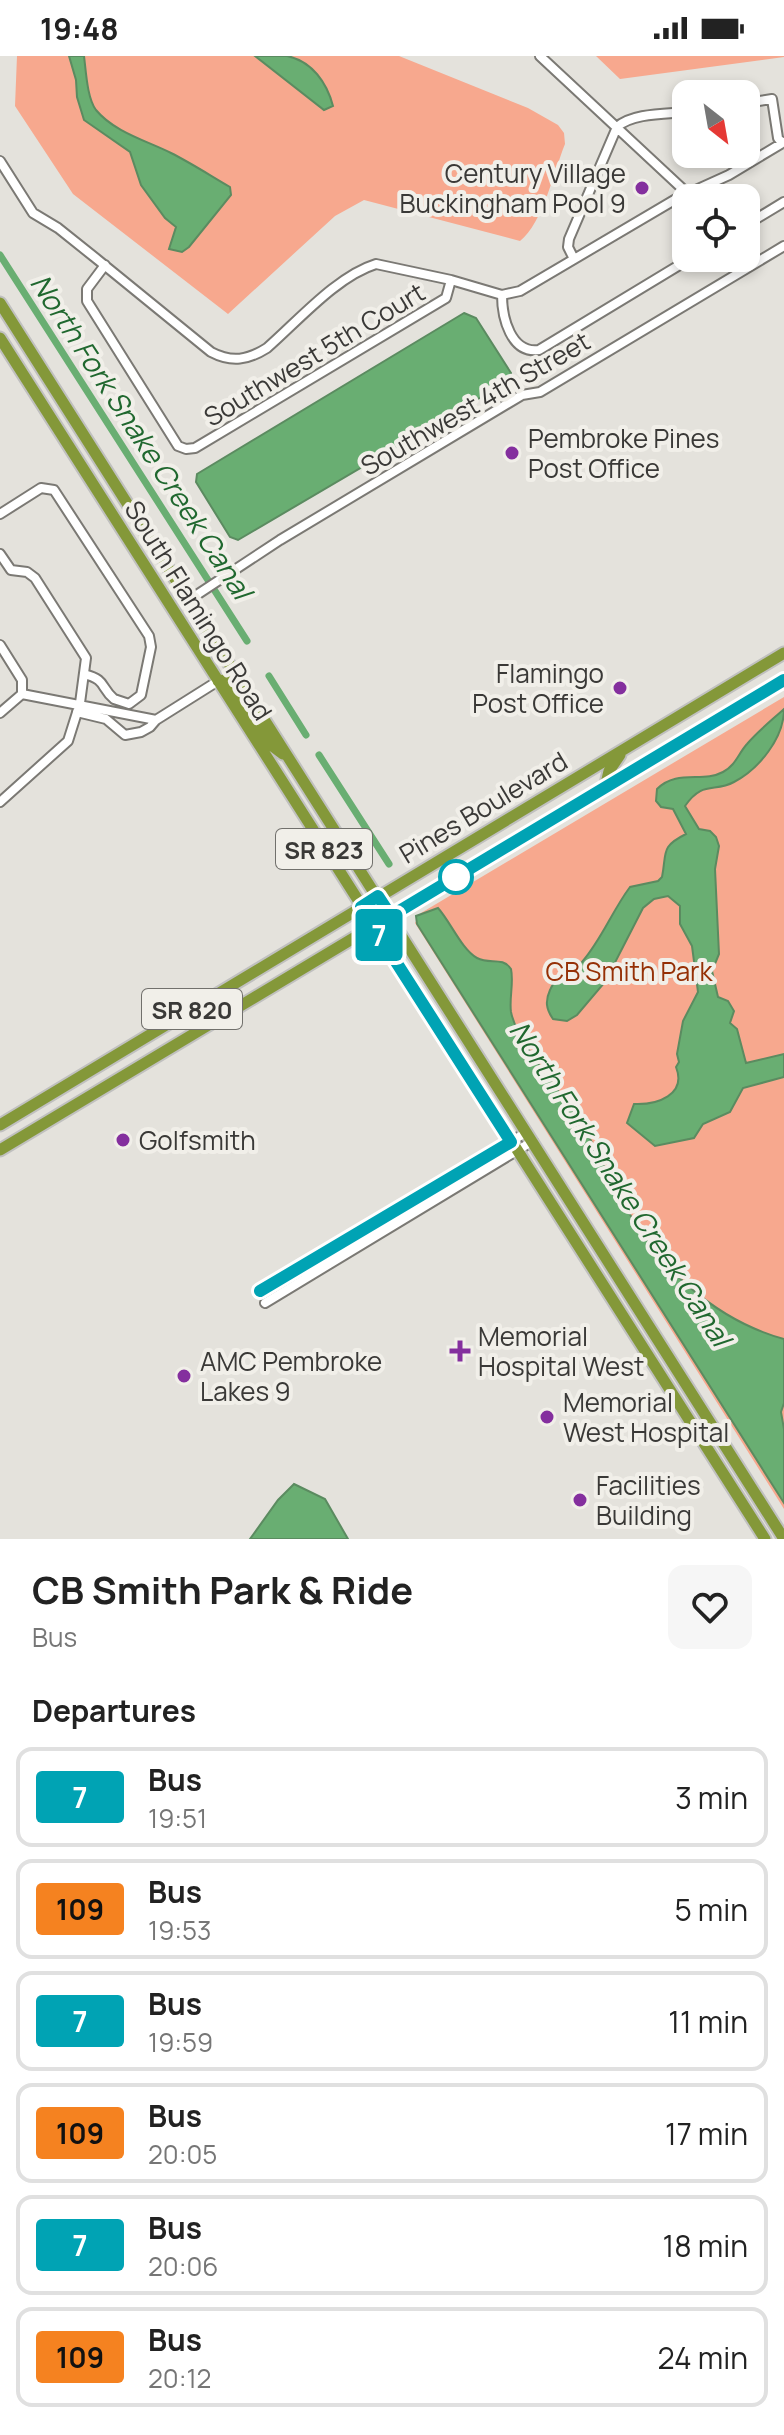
<!DOCTYPE html>
<html lang="en">
<head>
<meta charset="utf-8">
<style>
  body { margin:0; font-family:Manrope,sans-serif; background:#f6f6f6; color:#222; height:100vh; display:flex; flex-direction:column; font-size:30px; white-space:nowrap }
  * { box-sizing:border-box; margin:0 }
  p { font-size:26px; color:#767676 }
  .icon { flex:none; width:44px; height:44px; fill:none; stroke:currentColor; stroke-width:2; stroke-linecap:round; stroke-linejoin:round }
  .map { position:relative; height:1483px; overflow:hidden }
  .drawer { display:flex; flex-direction:column; background:#fff; flex:1 }
  .drawer>* { flex:none }
  .badge { padding:0 16px; border-radius:6px; font-size:28px; line-height:52px }
  .needle { width:52px; rotate:149deg }
  .fabs { position:absolute; left:672px; top:24px; display:grid; gap:16px }
  .fabs a { display:grid; place-items:center; width:88px; height:88px; border-radius:16px; background:#fff; box-shadow:0 4px 12px #0003; font-size:40px }
  .map>.badge { position:absolute; translate:-50% -50%; box-shadow:0 0 0 4px #fff }
  h2 { padding:0 32px; font-size:30px; line-height:72px }
  .round { display:grid; place-items:center; flex:none; width:84px; height:84px; border-radius:16px; background:#f6f6f6 }
  .overview { display:flex; align-items:center; justify-content:space-between; height:136px; padding:0 32px }
  h1 { font-size:38px; font-weight:700; line-height:60px }
  ul { padding:0; list-style:none }
  li { display:flex; align-items:center; gap:24px; height:100px; margin:0 16px 12px; padding:0 16px; border:4px solid #e0e0e0; border-radius:16px }
  li div { flex:1 }
  li b { display:block; font-size:30px }
  li em { font-style:normal }
  li .badge { min-width:88px; font-weight:700; text-align:center }
  .status { display:flex; justify-content:space-between; align-items:center; height:56px; padding:0 40px; background:#fff; direction:ltr }
  .status svg { height:22px; fill:currentColor }
  .map>svg:first-child { display:block }
  .green { fill:#f7a88e }
  .water { fill:#69ae72; stroke:#5b8b60; stroke-width:2 }
  .lines { fill:none; stroke-linecap:round; stroke-linejoin:round }
  .canal { stroke:#69ae72; stroke-width:7 }
  .minor-casing { stroke:#7b7974; stroke-width:12 }
  .highway-casing { stroke:#c0c0bf; stroke-width:15 }
  .minor { stroke:#fff; stroke-width:8 }
  .highway { stroke:#849839; stroke-width:11 }
  .line-casing { stroke:#fff; stroke-width:18 }
  .line { stroke:#00a3b4; stroke-width:12 }
  .poi-dot { fill:#842f9e; stroke:#f1efe9; stroke-width:3 }
  .stop-dot { fill:#fff; stroke:#00a3b4; stroke-width:4 }
  .labels { text-anchor:middle; dominant-baseline:central; stroke-width:8; stroke-linejoin:round; paint-order:stroke }
  .shield { fill:#f1efe9; stroke:#71706c; stroke-width:2 }
  .shield-label { font-size:24px; font-weight:bold; fill:#3a3937 }
  .poi-label { font-size:26px; fill:#3a3937; stroke:#f1efe9; text-anchor:start }
  .street-label { font-size:26px; fill:#3a3937; stroke:#f1efe9 }
  .park-label { font-size:26px; fill:#953006; stroke:#f1efe9 }
  .water-label { font-size:28px; font-style:italic; fill:#20682f; stroke:#f1efe9 }
</style>
</head>
<body>
<div class="status"><b>19:48</b><svg viewBox="0 0 49 12"><path d="M0 12V9h3v3zM5 12V6h3v6zM10 12V3h3v9zM15 12V0h3v12zM26 1h20v11H26zM47 4h2v5h-2z"/></svg></div>
<div class="map">
<svg width="784" height="1483" viewBox="0 0 784 1483">
  <rect width="100%" height="100%" fill="#e4e2dc"/>
  <path class="green" d="M17,0H399L528,52L558,69L564,77L565,88C554,115 543,167 520,185L364,144L335,160L228,258L73,138L15,50Z
    M596,0H784V1L620,23Z
    M784,641V1453L415,867L421,857Z"/>
  <path class="water" d="M69,0H84C86,15 87,42 96,54C114,76 147,85 171,97C191,107 211,120 230,131L231,139L189,191L182,196L169,193L176,171L165,162L141,129L130,96L84,64L77,41L76,24Z
    M255,0C265,0 277,0 287,0C312,5 327,27 333,50L324,54Z
    M464,257L476,262L511,317L510,324L238,484L230,481L196,426L197,418Z
    M784,653C784,682 759,713 734,726C714,737 703,724 685,750L699,773L710,775L716,781L719,790L715,813L719,898L712,915L718,941L728,945L734,955L730,967L737,973L746,1007L784,998V1021L743,1032L730,1056L703,1068L694,1082L655,1090L627,1067L634,1048C657,1049 687,1039 676,1011L679,1006L677,998L683,965L698,936L692,890L680,868V850L668,840L654,843L643,852L605,926L577,959L567,965L553,963C546,953 545,945 550,934C556,919 572,916 582,906C602,883 612,855 630,831L658,825L662,821C667,796 660,791 686,778L673,753L661,751L656,745L657,733C677,713 703,727 723,716C736,709 738,698 747,688C758,675 772,664 784,653Z
    M438,852C450,865 462,894 477,902C490,909 502,900 511,913C514,927 509,942 511,956C517,987 561,1035 579,1064C596,1091 609,1122 625,1150C659,1212 715,1264 784,1283V1347L781,1356L784,1373V1447L417,868L416,860Z
    M294,1428L325,1443L348,1483H250L278,1444Z"/>
  <g class="lines">
    <path class="canal" d="M0,199L247,585
      M269,620L306,679
      M319,699L389,808"/>
    <g class="minor-casing">
      <path id="minor" d="M540,0L687,137
        M746,47L772,43L778,82L782,87
        M0,105L33,157L58,172L98,204L211,296C232,307 248,304 267,292C298,265 337,220 376,208L451,224L502,239L520,235L676,143L729,119L784,86
        M746,169L784,146
        M574,203L568,191L569,183L617,71C632,57 666,58 686,56
        M105,209L87,233V245L178,390L186,393L195,392L446,242L451,224
        M502,239C502,262 511,298 539,294L691,202
        M0,458L41,432L54,434L149,580L151,591L141,639L129,648L114,643C100,631 107,624 84,618
        M0,498L11,514L27,516L35,522L86,602L80,647L68,685L0,746
        M189,544L280,484L522,339L540,336L784,190
        M0,589L22,624V638L156,664
        M77,656L106,663L125,679L141,676L150,671L156,664L218,625
        M0,657L22,638
        M306,1222C315,1200 349,1197 361,1176
        M260,1235L527,1076
        M265,1247L533,1085"/>
    </g>
    <g class="highway-casing">
      <path id="highway" d="M0,247L784,1483
        M0,282L765,1483
        M218,625L225,624L234,630L271,689L283,698
        M605,732L609,715L620,699
        M0,1069L784,597
        M0,1094L784,624"/>
    </g>
    <use href="#minor" class="minor"/>
    <use href="#highway" class="highway"/>
  </g>
  <g class="lines">
    <g class="line-casing">
      <path id="line" d="M260,1235L511,1086L361,851L378,840L391,860L784,624"/>
    </g>
    <use href="#line" class="line"/>
  </g>
  <g class="poi-dot">
    <circle cx="642" cy="132" r="8"/>
    <circle cx="512" cy="397" r="8"/>
    <circle cx="620" cy="632" r="8"/>
    <circle cx="123" cy="1084" r="8"/>
    <path d="M456 1283h8v8h8v8h-8v8h-8v-8h-8v-8h8z"/>
    <circle cx="184" cy="1320" r="8"/>
    <circle cx="547" cy="1361" r="8"/>
    <circle cx="580" cy="1444" r="8"/>
  </g>
  <circle class="stop-dot" cx="456" cy="821" r="16"/>
  <g class="labels">
    <g class="shield">
      <rect x="276" y="773" width="96" height="40" rx="6"/>
      <rect x="142" y="933" width="100" height="40" rx="6"/>
    </g>
    <g class="shield-label">
      <text x="324" y="793">SR 823</text>
      <text x="192" y="953">SR 820</text>
    </g>
    <g class="poi-label">
      <text x="626" y="117" text-anchor="end">Century Village<tspan x="626" dy="30">Buckingham Pool 9</tspan></text>
      <text x="528" y="382">Pembroke Pines<tspan x="528" dy="30">Post Office</tspan></text>
      <text x="604" y="617" text-anchor="end">Flamingo<tspan x="604" dy="30">Post Office</tspan></text>
      <text x="139" y="1084">Golfsmith</text>
      <text x="478" y="1280">Memorial<tspan x="478" dy="30">Hospital West</tspan></text>
      <text x="200" y="1305">AMC Pembroke<tspan x="200" dy="30">Lakes 9</tspan></text>
      <text x="563" y="1346">Memorial<tspan x="563" dy="30">West Hospital</tspan></text>
      <text x="596" y="1429">Facilities<tspan x="596" dy="30">Building</tspan></text>
    </g>
    <g class="street-label">
      <text transform="translate(314 298) rotate(-31)">Southwest 5th Court</text>
      <text transform="translate(475 347) rotate(-30)">Southwest 4th Street</text>
      <text transform="translate(199 554) rotate(58)">South Flamingo Road</text>
      <text transform="translate(483 751) rotate(-31)">Pines Boulevard</text>
    </g>
    <g class="park-label">
      <text x="629" y="915">CB Smith Park</text>
    </g>
    <g class="water-label">
      <text transform="translate(142 380) rotate(57)">North Fork Snake Creek Canal</text>
      <text transform="translate(621 1127) rotate(57)">North Fork Snake Creek Canal</text>
    </g>
  </g>
</svg>
<div class="fabs">
<a><svg class="needle" viewBox="-14 -14 28 28"><path d="M0-13l5 13h-10z" fill="#e53935"/><path d="M0 13l5-13h-10z" fill="#767676"/></svg></a>
<a><svg class="icon" aria-label="locate" viewBox="0 0 24 24"><circle cx="12" cy="12" r="6"/><path d="M12 2v4M12 18v4M2 12h4M18 12h4"/></svg></a>
</div>
<b class="badge" style="left:379px;top:879px;background:#00a3b4;color:#fff">7</b>
</div>
<section class="drawer">
<div class="overview"><div><h1>CB Smith Park &amp; Ride</h1><p>Bus</p></div><a class="round"><svg class="icon" aria-label="heart" viewBox="0 0 24 24"><path d="M12 20l-8-8c-3-5 5-10 8-4 3-6 11-1 8 4z"/></svg></a></div>
<h2>Departures</h2>
<ul>
<li><span class="badge" style="background:#00a3b4;color:#fff">7</span><div><b>Bus</b><p>19:51</p></div><em>3 min</em></li>
<li><span class="badge" style="background:#f58220;color:#111">109</span><div><b>Bus</b><p>19:53</p></div><em>5 min</em></li>
<li><span class="badge" style="background:#00a3b4;color:#fff">7</span><div><b>Bus</b><p>19:59</p></div><em>11 min</em></li>
<li><span class="badge" style="background:#f58220;color:#111">109</span><div><b>Bus</b><p>20:05</p></div><em>17 min</em></li>
<li><span class="badge" style="background:#00a3b4;color:#fff">7</span><div><b>Bus</b><p>20:06</p></div><em>18 min</em></li>
<li><span class="badge" style="background:#f58220;color:#111">109</span><div><b>Bus</b><p>20:12</p></div><em>24 min</em></li>
</ul>
</section>
</body>
</html>
